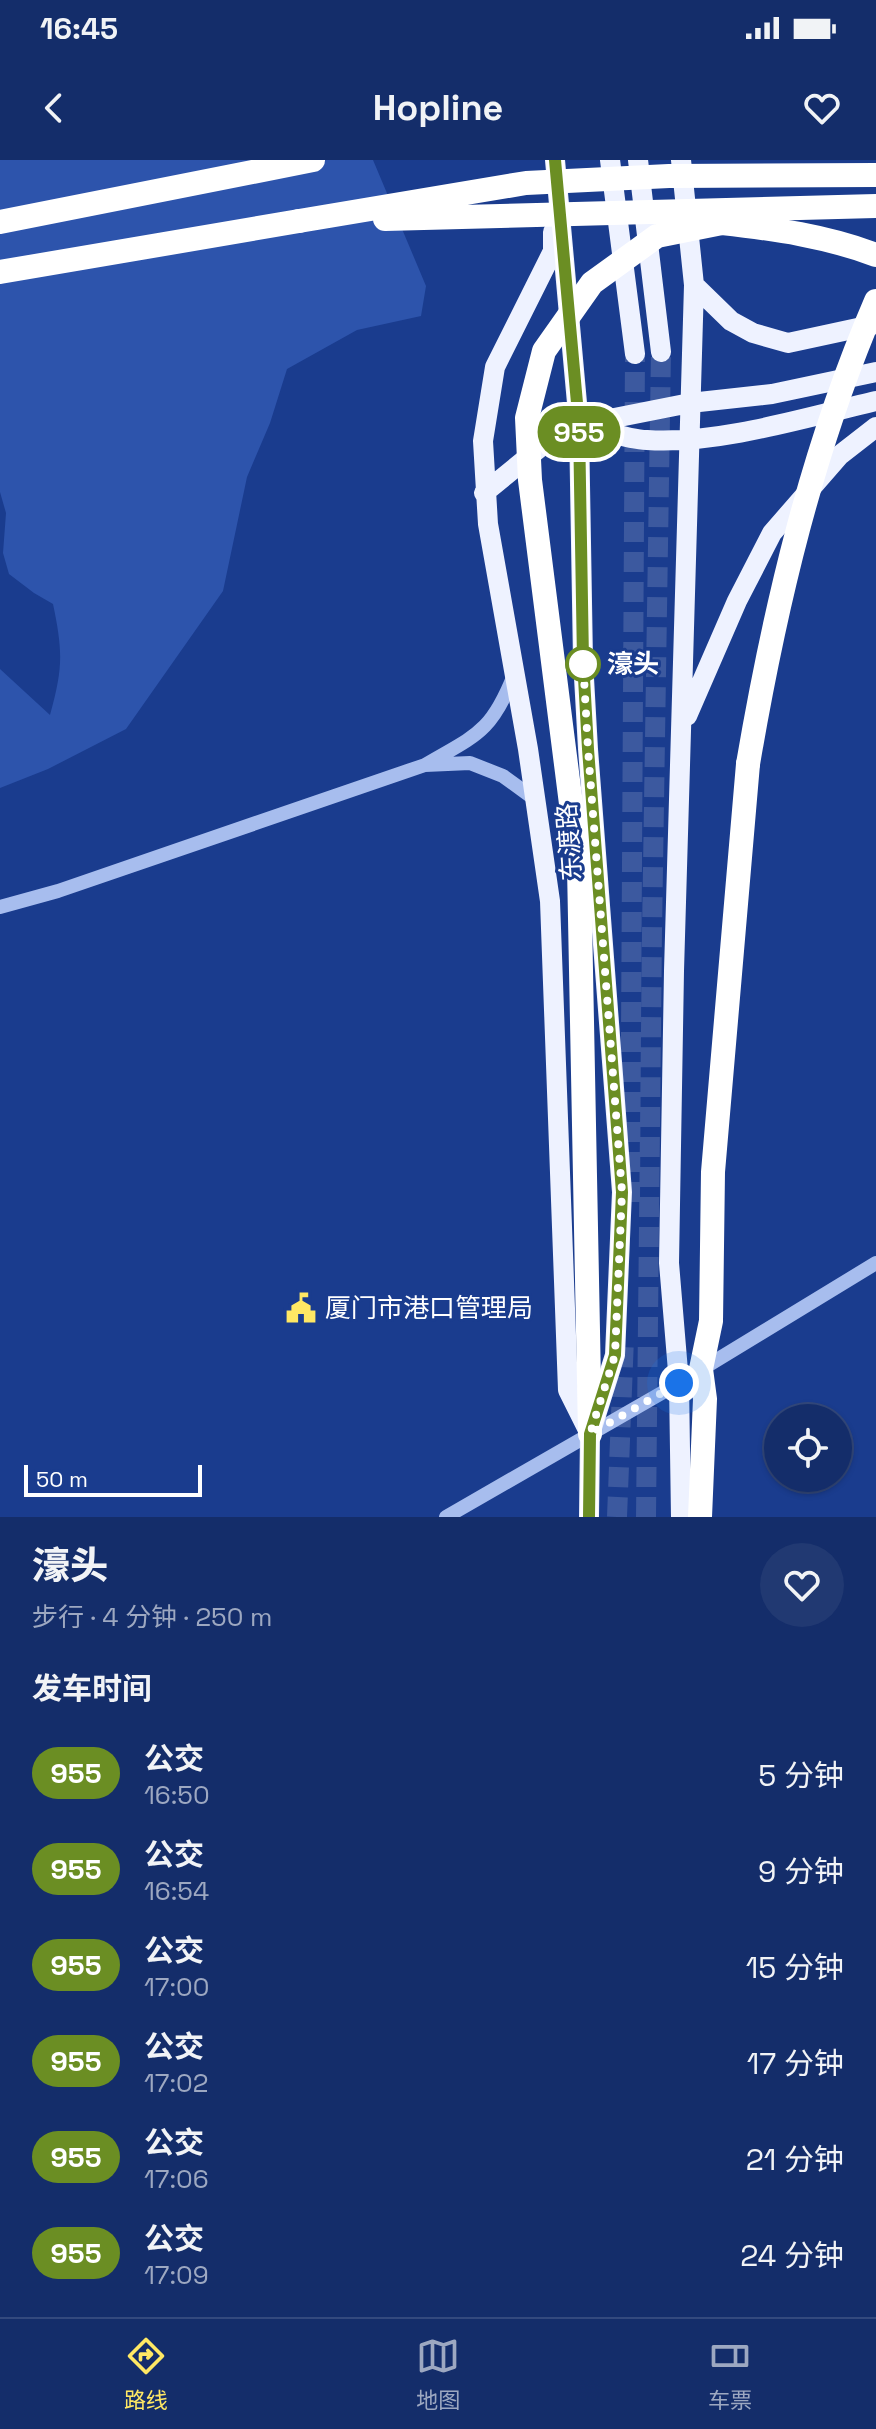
<!DOCTYPE html>
<html lang="zh">
<head>
<meta charset="utf-8">
<style>
  body { margin:0; font-family:"Space Grotesk","Noto Sans SC",sans-serif; background:#213972; color:#f1f3f6; height:100vh; display:flex; flex-direction:column; font-size:30px; white-space:nowrap }
  * { box-sizing:border-box; margin:0 }
  p { font-size:26px; color:#9da8c1 }
  .icon { flex:none; width:44px; height:44px; fill:none; stroke:currentColor; stroke-width:2; stroke-linecap:round; stroke-linejoin:round }
  .map { position:relative; height:1357px; overflow:hidden }
  .details { display:flex; flex-direction:column; background:#142d6a; flex:1 }
  .details>* { flex:none }
  .badge { padding:0 16px; border-radius:26px; font-size:28px; line-height:52px }
  .buttons { position:absolute; left:764px; top:1244px; display:grid; gap:16px }
  .buttons a { display:grid; place-items:center; width:88px; height:88px; border-radius:50%; background:#142d6a; box-shadow:0 2px 6px #0004,0 0 0 2px #33497e; font-size:40px }
  .scale { position:absolute; left:24px; bottom:20px; width:178px; box-sizing:border-box; padding-left:8px; border:4px solid #fff; border-top:0; font-size:22px; line-height:28px; white-space:nowrap; color:#fff; -webkit-text-stroke:6px #1a3c8e; paint-order:stroke }
  .you { position:absolute; width:40px; height:40px; margin:-20px; border:6px solid #fff; border-radius:50%; background:#1a73e8; box-shadow:0 0 0 12px #1a73e833 }
  .map>.badge { position:absolute; translate:-50% -50%; box-shadow:0 0 0 4px #fff }
  h2 { padding:0 32px; font-size:30px; line-height:72px }
  .round { display:grid; place-items:center; flex:none; width:84px; height:84px; border-radius:42px; background:#213972 }
  .headline { display:flex; align-items:center; justify-content:space-between; height:136px; padding:0 32px }
  h1 { font-size:38px; font-weight:800; line-height:60px }
  ul { padding:0; list-style:none }
  li { display:flex; align-items:center; gap:24px; height:96px; padding:0 32px }
  li div { flex:1 }
  li b { display:block; font-size:30px }
  li em { font-style:normal }
  li .badge { min-width:88px; font-weight:700; text-align:center }
  .status { display:flex; justify-content:space-between; align-items:center; height:56px; padding:0 40px; background:#142d6a; direction:ltr }
  .status svg { height:22px; fill:currentColor }
  header { display:flex; justify-content:space-between; align-items:center; height:104px; padding:0 32px; background:#142d6a; font-size:36px; font-weight:800 }
  .tabs { display:flex; justify-content:space-around; align-items:center; height:112px; border-top:2px solid #33497e; background:#142d6a; font-size:22px; color:#9da8c1 }
  .tabs a { display:grid; justify-items:center; gap:4px }
  .tabs .current { color:#ffe864 }
  .map>svg:first-child { display:block }
  .green { fill:#2d54ac }
  .lines { fill:none; stroke-linecap:round; stroke-linejoin:round }
  .major-tunnel { stroke:#3c599f; stroke-width:20; stroke-dasharray:20 10; stroke-linecap:butt }
  .minor { stroke:#a7bdee; stroke-width:14 }
  .major { stroke:#eef2ff; stroke-width:20 }
  .highway { stroke:#fff; stroke-width:24 }
  .highway-bridge { stroke:#fff; stroke-width:24 }
  .line-casing { stroke:#fff; stroke-width:18 }
  .line { stroke:#6b8e23; stroke-width:12 }
  .walk { stroke:#fff; stroke-width:8; stroke-dasharray:0 14.4 }
  .stop-dot { fill:#fff; stroke:#6b8e23; stroke-width:4 }
  .labels { text-anchor:middle; dominant-baseline:central; stroke-width:6; stroke-linejoin:round; paint-order:stroke }
  .stop-label { font-size:26px; font-weight:bold; fill:#fff; stroke:#1a3c8e; text-anchor:start }
  .street-label { font-size:26px; fill:#fff; stroke:#1a3c8e }
  .poi-label { font-size:26px; fill:#fff; stroke:#1a3c8e; text-anchor:start }
</style>
</head>
<body>
<div class="status"><b>16:45</b><svg viewBox="0 0 49 12"><path d="M0 12V9h3v3zM5 12V6h3v6zM10 12V3h3v9zM15 12V0h3v12zM26 1h20v11H26zM47 4h2v5h-2z"/></svg></div>
<header><svg class="icon" aria-label="back" viewBox="0 0 24 24"><path d="M15 5l-7 7 7 7"/></svg>Hopline<svg class="icon" aria-label="heart" viewBox="0 0 24 24"><path d="M12 20l-8-8c-3-5 5-10 8-4 3-6 11-1 8 4z"/></svg></header>
<div class="map">
<svg width="876" height="1357" viewBox="0 0 876 1357">
  <rect width="100%" height="100%" fill="#1a3c8e"/>
  <path class="green" d="M0,0H373L426,126L421,156L357,170L287,209L270,263L247,317L223,431L126,569L48,609L0,628V509L50,555C63,508 63,492 53,444L34,433L9,414L3,393L6,353L0,332Z"/>
  <g class="lines">
    <path class="major-tunnel" d="M630,1042L635,194
      M617,1357L624,1178
      M646,1357L652,772L661,192"/>
    <path class="minor" d="M514,515C491,573 476,575 425,605L470,603L503,616L536,640
      M0,747L58,731L425,605
      M446,1357L679,1223L876,1103"/>
    <path class="major" d="M555,0L579,265L583,500L588,589L622,1032L615,1195L590,1274L589,1357
      M610,0L635,194
      M638,0L661,192
      M681,0L694,125L674,811L669,1103L679,1223L681,1357
      M553,72V91L495,207L483,281L488,364L528,589L550,741L568,1230L590,1274
      M694,125L731,161L753,173L788,183L876,164
      M587,267C606,271 627,279 647,280C716,285 808,257 876,241
      M484,333L543,285L579,265L690,243L772,234L876,212
      M687,556L737,441L772,373L840,295L876,267"/>
    <path class="highway" d="M0,62L313,0
      M722,63C775,69 826,76 876,95
      M0,112L299,61
      M579,707L590,1274
      M700,1357L705,1239L701,1209L711,1161L713,1012L748,604"/>
    <path class="highway-bridge" d="M385,59L876,46
      M299,61L526,23L669,16L876,15
      M748,604C775,446 812,289 876,141
      M579,707L530,320L527,258L544,191L592,123L657,76L722,63"/>
  </g>
  <g class="lines">
    <g class="line-casing">
      <path id="line" d="M555,0L579,265L583,500L588,589L622,1032L615,1195L590,1274L589,1357"/>
    </g>
    <use href="#line" class="line"/>
    <path class="walk" d="M583,504V500L588,589L622,1032L615,1195L590,1274L679,1223"/>
  </g>
  <defs>
    <g id="civic-bare" transform="scale(2.4)"><path d="M-.6-6.5H3V-4.5H.6V-3L4-1V1h2V6H-6V1h2V-1L-.6-3ZM-1.2 2.5V6h2.4V2.5Z" fill="#ffe864" stroke="#1a3c8e" stroke-width="2.5" paint-order="stroke"/></g>
  </defs>
  <g fill-rule="evenodd">
    <use href="#civic-bare" x="301" y="1148"/>
  </g>
  <circle class="stop-dot" cx="583" cy="504" r="16"/>
  <g class="labels">
    <g class="stop-label">
      <text x="607" y="504">濠头</text>
    </g>
    <g class="street-label">
      <text transform="translate(569 682) rotate(-94)">东渡路</text>
    </g>
    <g class="poi-label">
      <text x="325" y="1148">厦门市港口管理局</text>
    </g>
  </g>
</svg>
<div class="buttons">
<a><svg class="icon" aria-label="locate" viewBox="0 0 24 24"><circle cx="12" cy="12" r="6"/><path d="M12 2v4M12 18v4M2 12h4M18 12h4"/></svg></a>
</div>
<div class="scale">50 m</div>
<div class="you" style="left:679px;top:1223px"></div>
<b class="badge" style="left:579px;top:272px;background:#6b8e23;color:#fff">955</b>
</div>
<section class="details">
<div class="headline"><div><h1>濠头</h1><p>步行 · 4 分钟 · 250 m</p></div><a class="round"><svg class="icon" aria-label="heart" viewBox="0 0 24 24"><path d="M12 20l-8-8c-3-5 5-10 8-4 3-6 11-1 8 4z"/></svg></a></div>
<h2>发车时间</h2>
<ul>
<li><span class="badge" style="background:#6b8e23;color:#fff">955</span><div><b>公交</b><p>16:50</p></div><em>5 分钟</em></li>
<li><span class="badge" style="background:#6b8e23;color:#fff">955</span><div><b>公交</b><p>16:54</p></div><em>9 分钟</em></li>
<li><span class="badge" style="background:#6b8e23;color:#fff">955</span><div><b>公交</b><p>17:00</p></div><em>15 分钟</em></li>
<li><span class="badge" style="background:#6b8e23;color:#fff">955</span><div><b>公交</b><p>17:02</p></div><em>17 分钟</em></li>
<li><span class="badge" style="background:#6b8e23;color:#fff">955</span><div><b>公交</b><p>17:06</p></div><em>21 分钟</em></li>
<li><span class="badge" style="background:#6b8e23;color:#fff">955</span><div><b>公交</b><p>17:09</p></div><em>24 分钟</em></li>
</ul>
</section>
<nav class="tabs">
<a class="current"><svg class="icon" aria-label="directions" viewBox="0 0 24 24"><path d="M12 3l9 9-9 9-9-9zM9 14v-3h6M13 9l2 2-2 2"/></svg>路线</a>
<a><svg class="icon" aria-label="map" viewBox="0 0 24 24"><path d="M3 6l6-2 6 2 6-2v14l-6 2-6-2-6 2zM9 4v14M15 6v14"/></svg>地图</a>
<a><svg class="icon" aria-label="tickets" viewBox="0 0 24 24"><path d="M3 7h18v10H3zM15 7v10"/></svg>车票</a>
</nav>
</body>
</html>
